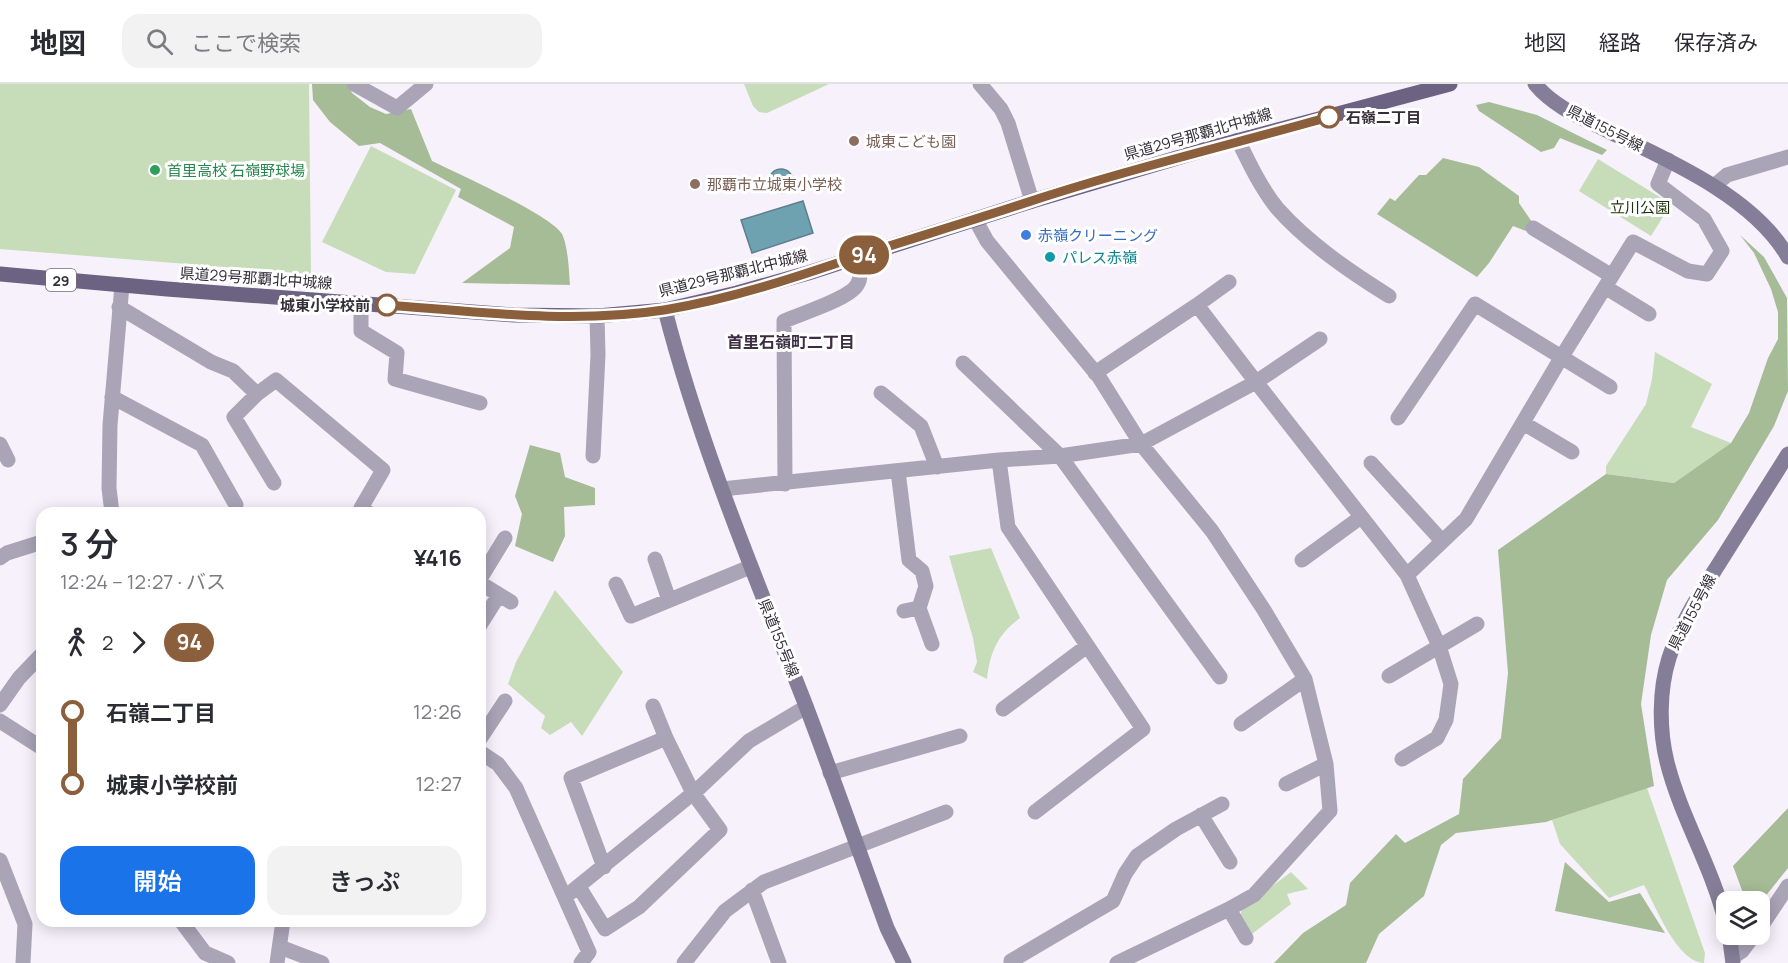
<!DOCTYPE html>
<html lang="ja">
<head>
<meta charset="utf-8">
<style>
  body { margin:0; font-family:Manrope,"Noto Sans JP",sans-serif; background:#f2f2f3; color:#2b2b33; height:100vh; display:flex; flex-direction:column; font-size:22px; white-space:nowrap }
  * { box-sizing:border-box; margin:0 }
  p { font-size:20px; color:#7c7c81 }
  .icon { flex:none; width:33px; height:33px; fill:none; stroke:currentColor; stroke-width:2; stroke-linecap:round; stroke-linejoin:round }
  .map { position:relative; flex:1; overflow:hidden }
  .sheet { position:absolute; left:36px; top:423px; width:450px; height:420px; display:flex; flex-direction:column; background:#fff; border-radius:18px; box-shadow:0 3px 15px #0003 }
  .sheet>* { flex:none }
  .badge { padding:0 12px; border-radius:20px; font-size:21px; line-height:39px }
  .fabs { position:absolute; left:1716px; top:807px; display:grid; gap:12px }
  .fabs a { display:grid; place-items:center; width:54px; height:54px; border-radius:12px; background:#fff; box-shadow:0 3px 15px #0003; font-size:30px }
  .map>.badge { position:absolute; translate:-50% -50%; box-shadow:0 0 0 3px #fff }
  .legs { display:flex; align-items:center; gap:9px; height:66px; padding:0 24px; font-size:20px }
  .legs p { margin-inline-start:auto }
  .summary { display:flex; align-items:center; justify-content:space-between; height:102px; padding:0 24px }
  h1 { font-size:33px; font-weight:600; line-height:45px }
  .action { display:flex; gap:12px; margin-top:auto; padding:12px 24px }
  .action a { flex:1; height:69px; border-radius:18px; background:#1a73e8; color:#fff; font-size:24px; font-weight:600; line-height:69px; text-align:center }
  .action a+a { background:#f2f2f3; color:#2b2b33 }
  ul { padding:0 24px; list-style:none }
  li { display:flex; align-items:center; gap:21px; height:72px; font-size:22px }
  li i { display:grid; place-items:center; width:9px; height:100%; margin:0 8px; background:currentColor }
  li i::after { content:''; width:15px; height:15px; margin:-8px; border:4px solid; border-radius:50%; background:#fff }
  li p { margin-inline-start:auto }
  li:first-child i { background:linear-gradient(#0000 50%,currentColor 0) }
  li:last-child i { background:linear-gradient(currentColor 50%,#0000 0) }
  header { display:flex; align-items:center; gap:36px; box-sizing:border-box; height:84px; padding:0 30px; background:#fff; border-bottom:2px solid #e1e1e2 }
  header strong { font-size:28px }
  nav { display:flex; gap:33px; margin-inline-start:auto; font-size:21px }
  .search { width:420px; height:54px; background:#f2f2f3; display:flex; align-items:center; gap:15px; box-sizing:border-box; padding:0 21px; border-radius:18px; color:#7c7c81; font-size:22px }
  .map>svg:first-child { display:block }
  .green { fill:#c7ddb9 }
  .forest { fill:#a5bc96 }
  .water { fill:#6fa2b1; stroke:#5d7f8d; stroke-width:1.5 }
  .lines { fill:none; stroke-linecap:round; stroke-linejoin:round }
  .minor { stroke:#a9a4b6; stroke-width:15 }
  .tertiary { stroke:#a9a4b6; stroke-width:15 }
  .secondary { stroke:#857e98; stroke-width:15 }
  .primary { stroke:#6c6382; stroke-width:15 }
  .line-1-casing { stroke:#fff; stroke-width:14 }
  .line-1 { stroke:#8b5e3c; stroke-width:9 }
  .stop-1-dot { fill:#fff; stroke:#8b5e3c; stroke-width:3 }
  .education-dot { fill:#8d6e63; stroke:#fff; stroke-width:2 }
  .leisure-dot { fill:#2e9e5b; stroke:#fff; stroke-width:2 }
  .shop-dot { fill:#3f7fe0; stroke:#fff; stroke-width:2 }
  .culture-dot { fill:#0f9aa8; stroke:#fff; stroke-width:2 }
  .labels { text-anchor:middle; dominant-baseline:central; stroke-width:6; stroke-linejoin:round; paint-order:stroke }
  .shield { fill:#fff; stroke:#716d74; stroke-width:1.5 }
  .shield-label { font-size:14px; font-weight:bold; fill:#342e38 }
  .stop-label { font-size:15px; font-weight:bold; fill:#342e38; stroke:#fff; text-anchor:start }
  .street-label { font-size:15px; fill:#342e38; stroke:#fff }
  .education-label { font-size:15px; fill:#785e54; stroke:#fff; text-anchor:start }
  .leisure-label { font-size:15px; fill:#27864d; stroke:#fff; text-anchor:start }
  .park-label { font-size:15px; fill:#1d3208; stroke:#fff }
  .shop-label { font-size:15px; fill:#366cbe; stroke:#fff; text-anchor:start }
  .culture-label { font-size:15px; fill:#0d838f; stroke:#fff; text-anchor:start }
  .neighbourhood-label { font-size:16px; font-weight:bold; fill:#3b2e43; stroke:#fff }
</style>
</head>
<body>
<header>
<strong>地図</strong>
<div class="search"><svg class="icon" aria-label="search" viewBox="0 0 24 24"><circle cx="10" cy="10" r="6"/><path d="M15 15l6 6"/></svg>ここで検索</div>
<nav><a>地図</a><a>経路</a><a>保存済み</a></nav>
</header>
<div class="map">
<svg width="1788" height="879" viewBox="0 0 1788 879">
  <rect width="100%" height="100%" fill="#f7f1fc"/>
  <path class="green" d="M0,0H309L311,190L0,165Z
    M744,0H829L767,29L759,28L753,22Z
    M371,62L456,106L415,190L386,188L322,158Z
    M1598,75L1671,120L1651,152L1579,107Z
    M1655,268L1712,300L1691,343L1731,359L1674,399L1606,390V382L1646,320L1652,295Z
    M991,464L1020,534C998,550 990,568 987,595L973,588L977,578L973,554L949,472Z
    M555,506L623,588L582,652L571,638L550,651L541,644L545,632L508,600L516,578Z
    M1647,704L1705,869L1704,879C1677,878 1656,823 1644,801L1609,814L1560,760L1552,736Z
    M1291,788L1308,805L1287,810L1291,820L1252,850L1240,833L1242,825Z"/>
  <path class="forest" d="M312,0H348L352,9L370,23L386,30L411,25L432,77C456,89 551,131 562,150C568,162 569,187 570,201L462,199L510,164L514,143L458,113L461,105L380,59L359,62L330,38L313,16Z
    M1489,18L1537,31L1607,66L1602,71L1560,54L1554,64L1541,68L1479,27L1476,21Z
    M1443,74L1479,83L1519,112V119L1532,138L1526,147L1513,142L1489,179L1477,193L1377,130L1390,114L1395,117L1419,91H1426Z
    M1740,151L1764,173L1787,214L1788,307L1774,342L1718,436L1667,496L1651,551L1641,620L1654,702L1546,738L1456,749L1441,761L1424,812L1379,850L1366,879H1274L1303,849L1346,821L1350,799L1396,750L1405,759L1459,730L1463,695L1501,654L1508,589L1498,466L1606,390L1674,399L1731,359L1749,329L1768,274L1778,255V228L1771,205L1754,169Z
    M530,361L560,369L565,393L595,404V421L564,423L565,452L553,478L515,462L522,430L515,412Z
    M1788,724V784L1760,819V818L1746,817L1733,782Z
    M1565,778L1609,818L1640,809L1665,849L1555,827Z"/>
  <path class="water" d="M769 97a12 12 0 1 1 24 0a12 12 0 1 1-24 0Z
    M803,117L813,149L752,169L741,136Z"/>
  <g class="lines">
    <path class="minor" d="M354,0L397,24L426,0
      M1238,56C1249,79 1261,104 1277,124C1308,159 1349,187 1389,212
      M1714,102L1727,91L1788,73
      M975,135L987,157L1099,293L1141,360L1212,447L1264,526L1305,595L1326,680L1330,727L1254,811L1229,825L1117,879
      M1533,144L1612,192
      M1605,203L1649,230
      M361,219V247L397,269L395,295L480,319
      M1197,221L1229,198
      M119,223L211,278L233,287L257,310L276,296L383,386L361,424L369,429
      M963,279L1060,372L1220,593
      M1095,289L1197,221L1256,298L1320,255
      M881,309L921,342L937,383
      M257,310L234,333L274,399
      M112,313L202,361L236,421
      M1398,334L1475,220L1610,303
      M1523,339L1572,368
      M0,360L8,376
      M593,372L598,271L597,232
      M999,376L1008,443L1143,645L1035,728
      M1371,379L1442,457
      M898,387L909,476L922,487L926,502L919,524L932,560
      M785,400L784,237C800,230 849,215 857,201C863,192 858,182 856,173
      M722,405L999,376L1060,372L1141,360L1256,298L1407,491L1466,435L1561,274L1633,158L1688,187L1707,190L1722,167L1704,135L1658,100L1668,76
      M0,474L7,469L42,458
      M655,475L669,516
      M1302,476L1361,433
      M480,495L505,454
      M480,499L511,518
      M616,500L631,532L750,483
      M904,527L919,524
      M480,541L499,511
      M1389,592L1477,540
      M0,621L19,594L42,570
      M653,622L666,654
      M1003,625L1087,562
      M0,637L42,664
      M1241,640L1305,595
      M480,655L505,617
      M480,668L498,680L516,704L589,868L581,879
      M1402,675L1437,654L1446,636L1451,600L1439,562L1407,491
      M830,689L960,652
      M1286,700L1326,680
      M1201,731L1230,778
      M0,776L25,840L23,879
      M579,803L605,845L639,823L720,746L693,709L666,654L571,694L604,783
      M752,806L779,879
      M565,813L697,706L749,657L806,623
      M1229,825L1246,854
      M181,837L205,869L228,879
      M1760,844L1788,802
      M280,863L322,879
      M1733,873L1742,867L1755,850
      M684,879L725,827L764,798L946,728
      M1011,879V877L1113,817L1125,790L1137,772L1176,745L1222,720"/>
    <path class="tertiary" d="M980,0L1001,25L1008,39L1032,117
      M112,429L109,404L110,341L122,201
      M277,879L283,837"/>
    <path class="secondary" d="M1535,0C1554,23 1582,34 1608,47C1668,76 1754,113 1788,173
      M665,226C700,362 755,492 806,622C834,696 860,770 887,844L904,879
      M1726,840C1713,784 1681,734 1667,678C1659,646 1659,606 1669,574C1680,539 1701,508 1720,478C1743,442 1765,406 1788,370
      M1729,850L1733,879"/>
    <path class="primary" d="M0,190L167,205L514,231L597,232L665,226L737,209L808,189L1032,117L1214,63L1450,0"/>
  </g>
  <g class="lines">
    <g class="line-1-casing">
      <path id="line-1" d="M387,221C479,228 572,240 664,226C731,215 797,193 861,171C914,154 967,138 1019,121C1121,87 1226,62 1329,33"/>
    </g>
    <use href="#line-1" class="line-1"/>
  </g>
  <g class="stop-1-dot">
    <circle cx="1329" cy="33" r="10"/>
    <circle cx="387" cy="221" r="10"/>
  </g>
  <g class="education-dot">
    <circle cx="854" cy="57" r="6"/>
    <circle cx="695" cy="100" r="6"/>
  </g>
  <circle class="leisure-dot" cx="155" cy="86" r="6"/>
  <circle class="shop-dot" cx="1026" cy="151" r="6"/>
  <circle class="culture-dot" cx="1050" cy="173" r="6"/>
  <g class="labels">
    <rect class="shield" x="46" y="185" width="30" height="22" rx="4.5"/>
    <g class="shield-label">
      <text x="61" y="196">29</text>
    </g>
    <g class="stop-label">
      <text x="1346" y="33">石嶺二丁目</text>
      <text x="370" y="221" text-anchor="end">城東小学校前</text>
    </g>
    <g class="street-label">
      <text transform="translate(1605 44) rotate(27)">県道155号線</text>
      <text transform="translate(1198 50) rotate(-16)">県道29号那覇北中城線</text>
      <text transform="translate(733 189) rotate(-14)">県道29号那覇北中城線</text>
      <text transform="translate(256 194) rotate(4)">県道29号那覇北中城線</text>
      <text transform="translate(1692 528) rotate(-62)">県道155号線</text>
      <text transform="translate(779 554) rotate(68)">県道155号線</text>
    </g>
    <g class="education-label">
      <text x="866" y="57">城東こども園</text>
      <text x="707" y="100">那覇市立城東小学校</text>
    </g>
    <g class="leisure-label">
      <text x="167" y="86">首里高校 石嶺野球場</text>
    </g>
    <g class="park-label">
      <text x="1640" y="123">立川公園</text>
    </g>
    <g class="shop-label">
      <text x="1038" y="151">赤嶺クリーニング</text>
    </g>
    <g class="culture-label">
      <text x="1062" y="173">パレス赤嶺</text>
    </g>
    <g class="neighbourhood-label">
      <text x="791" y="258">首里石嶺町二丁目</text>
    </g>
  </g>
</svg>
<div class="fabs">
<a><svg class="icon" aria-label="layers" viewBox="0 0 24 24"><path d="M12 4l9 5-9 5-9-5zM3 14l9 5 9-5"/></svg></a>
</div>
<b class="badge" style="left:864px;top:171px;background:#8b5e3c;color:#fff">94</b>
<section class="sheet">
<div class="summary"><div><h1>3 分</h1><p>12:24 – 12:27 · バス</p></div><b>¥416</b></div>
<div class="legs"><svg class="icon" aria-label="walk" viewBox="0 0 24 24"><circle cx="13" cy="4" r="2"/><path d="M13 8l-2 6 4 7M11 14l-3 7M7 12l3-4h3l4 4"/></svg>2<svg class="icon" aria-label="forward" viewBox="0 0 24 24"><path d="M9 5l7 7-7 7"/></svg><b class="badge" style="background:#8b5e3c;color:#fff">94</b></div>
<ul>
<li><i style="color:#8b5e3c"></i><b>石嶺二丁目</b><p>12:26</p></li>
<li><i style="color:#8b5e3c"></i><b>城東小学校前</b><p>12:27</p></li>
</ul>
<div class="action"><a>開始</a><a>きっぷ</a></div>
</section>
</div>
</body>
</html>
